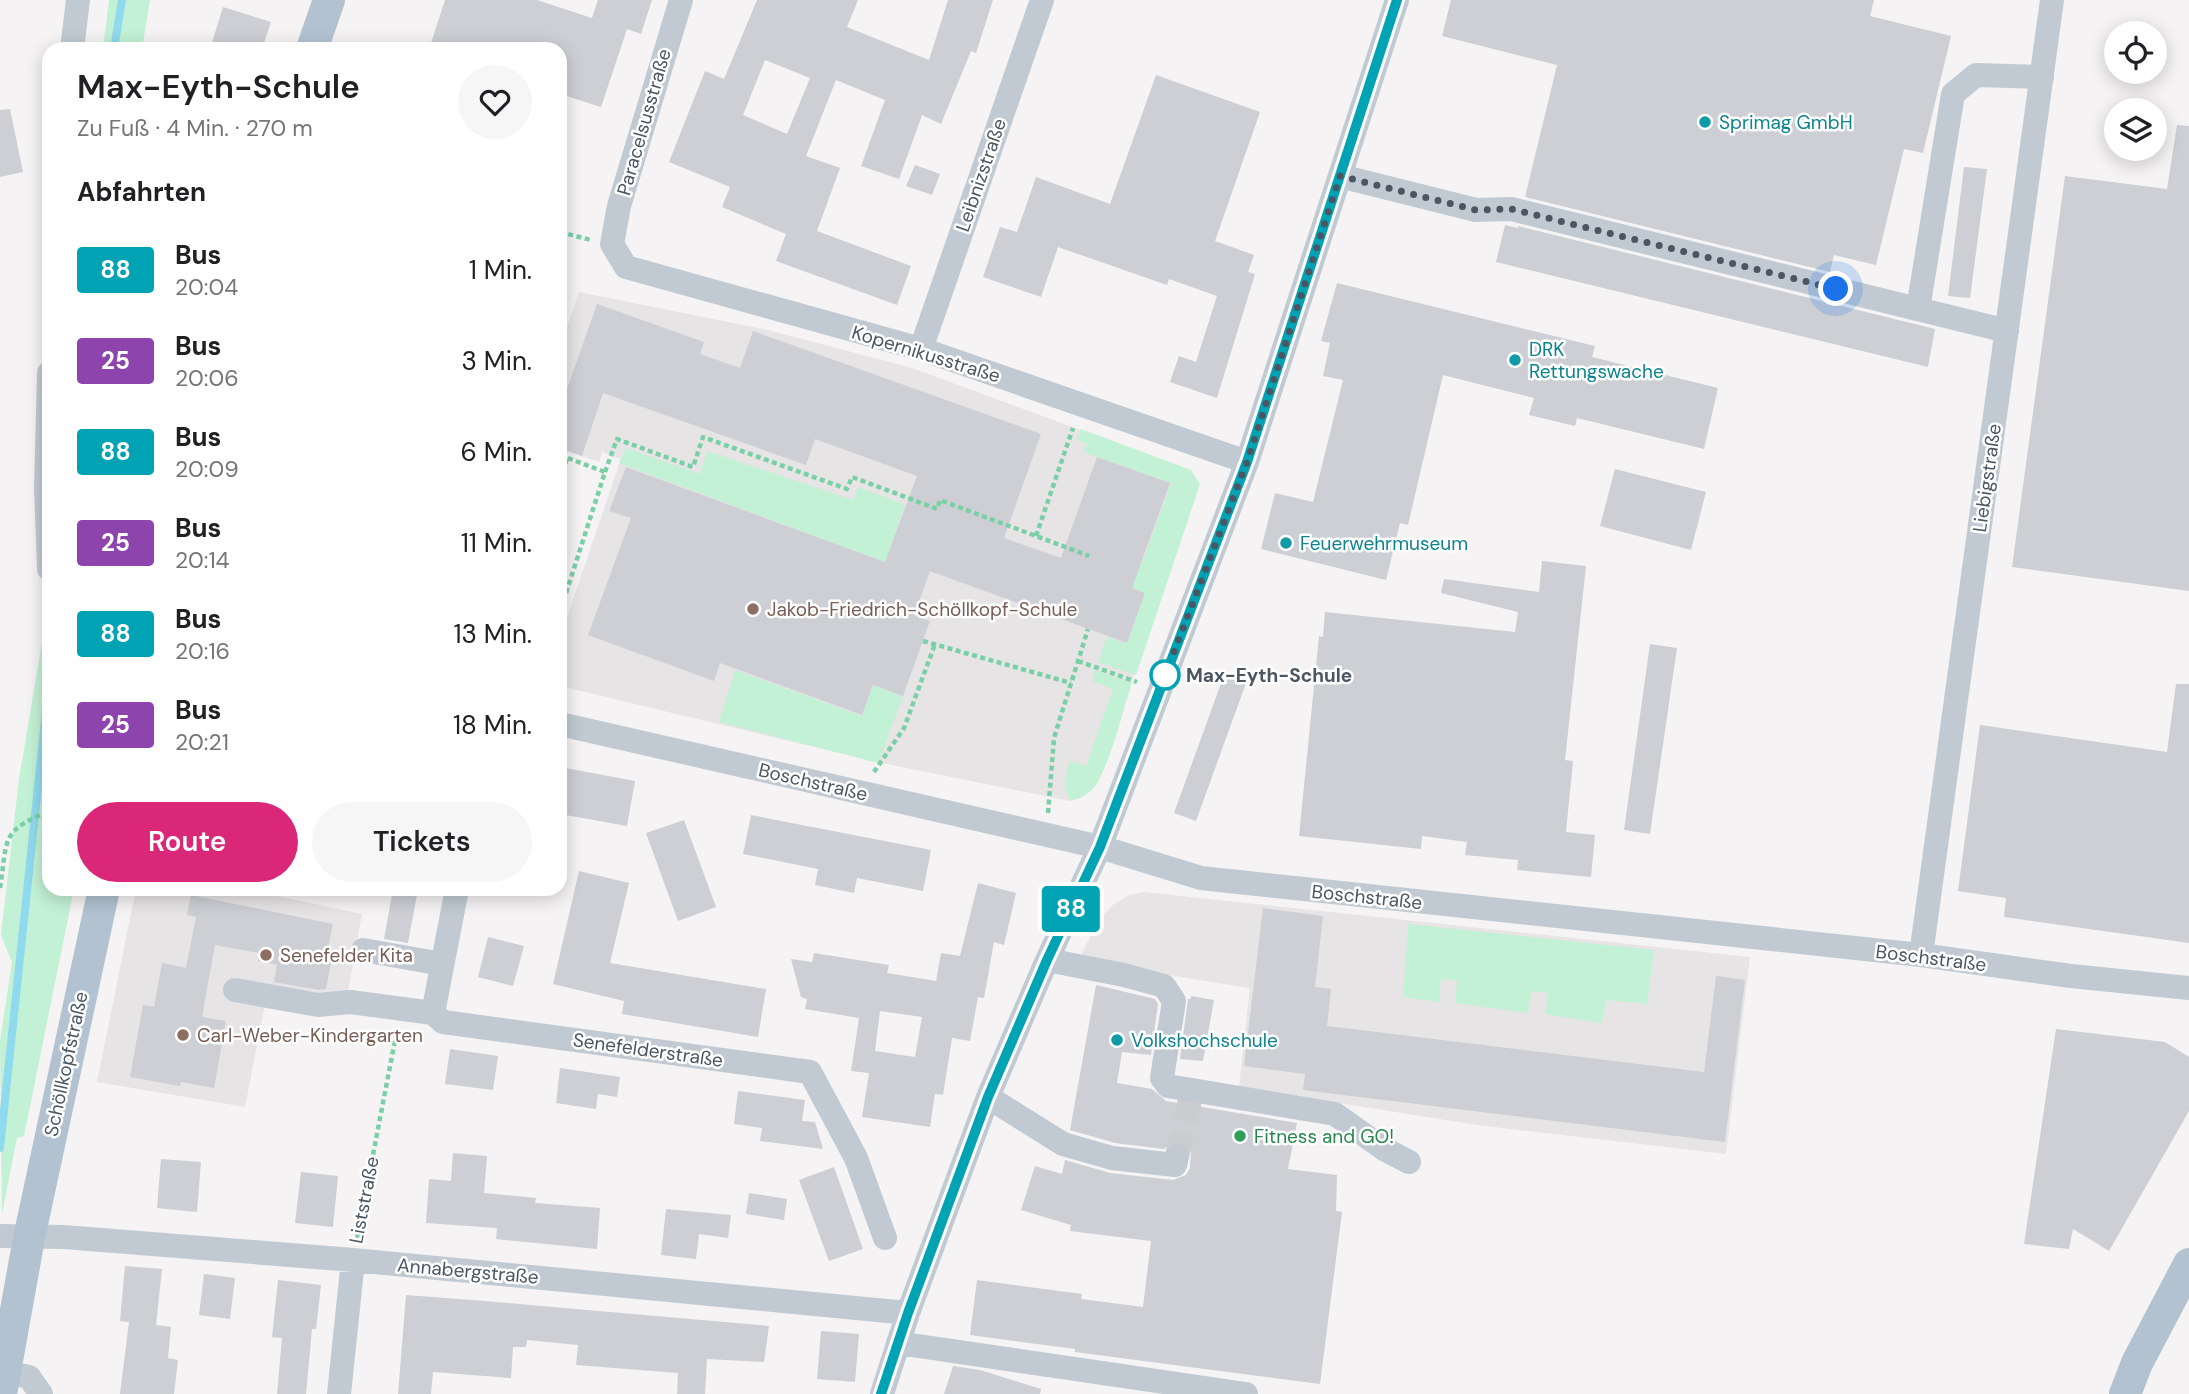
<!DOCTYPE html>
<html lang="de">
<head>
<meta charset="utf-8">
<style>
  body { margin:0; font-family:"DM Sans",sans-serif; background:#f6f6f6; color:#202124; height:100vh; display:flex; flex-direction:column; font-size:26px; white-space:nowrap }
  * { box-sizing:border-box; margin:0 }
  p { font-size:23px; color:#757577 }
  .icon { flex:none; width:38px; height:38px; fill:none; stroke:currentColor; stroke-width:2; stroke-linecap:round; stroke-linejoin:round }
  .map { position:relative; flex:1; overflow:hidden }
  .drawer { position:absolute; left:42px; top:42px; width:525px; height:854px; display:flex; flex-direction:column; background:#fff; border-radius:21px; box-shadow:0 4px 18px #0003 }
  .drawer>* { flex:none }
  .badge { padding:0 14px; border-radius:5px; font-size:24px; line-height:46px }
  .controls { position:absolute; left:2104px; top:21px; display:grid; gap:14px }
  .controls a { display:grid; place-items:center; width:63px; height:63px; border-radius:50%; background:#fff; box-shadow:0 4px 18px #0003; font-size:35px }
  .you { position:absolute; width:35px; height:35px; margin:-18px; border:5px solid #fff; border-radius:50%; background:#1a73e8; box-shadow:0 0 0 10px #1a73e833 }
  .map>.badge { position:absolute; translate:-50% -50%; box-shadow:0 0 0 4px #fff }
  h2 { padding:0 35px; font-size:26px; line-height:63px }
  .round { display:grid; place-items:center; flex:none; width:74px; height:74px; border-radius:37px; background:#f6f6f6 }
  .head { display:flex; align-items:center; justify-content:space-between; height:119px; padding:0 35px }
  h1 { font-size:33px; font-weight:600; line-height:52px }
  .primary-button { display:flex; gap:14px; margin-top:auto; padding:14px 35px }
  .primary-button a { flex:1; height:80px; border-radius:42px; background:#db2777; color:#fff; font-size:28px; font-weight:600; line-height:80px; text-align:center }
  .primary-button a+a { background:#f6f6f6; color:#202124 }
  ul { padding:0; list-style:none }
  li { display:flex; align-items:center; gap:21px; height:91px; padding:0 35px }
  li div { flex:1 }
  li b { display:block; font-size:26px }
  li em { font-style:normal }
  li .badge { min-width:77px; font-weight:700; text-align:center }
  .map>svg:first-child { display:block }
  .education { fill:#e6e4e5 }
  .green { fill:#c3f1d5 }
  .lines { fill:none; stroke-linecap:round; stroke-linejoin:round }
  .stream { stroke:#90daee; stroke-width:8 }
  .building { fill:#cdcfd5; fill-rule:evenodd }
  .minor-tunnel { stroke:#caccce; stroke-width:24; stroke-dasharray:24 12; stroke-linecap:butt }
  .path { stroke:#7ad0a6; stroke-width:4.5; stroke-dasharray:5 3.5; stroke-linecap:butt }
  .minor { stroke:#c1cad2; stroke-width:24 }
  .major { stroke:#b3c2d1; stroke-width:32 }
  .line-casing { stroke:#fff; stroke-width:16 }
  .line { stroke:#00a3b4; stroke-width:10 }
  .walk { stroke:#4a5661; stroke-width:7; stroke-dasharray:0 12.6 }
  .culture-dot { fill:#0f9aa8; stroke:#fff; stroke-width:2.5 }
  .education-dot { fill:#8d6e63; stroke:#fff; stroke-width:2.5 }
  .stop-dot { fill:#fff; stroke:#00a3b4; stroke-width:3.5 }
  .leisure-dot { fill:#2e9e5b; stroke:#fff; stroke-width:2.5 }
  .labels { text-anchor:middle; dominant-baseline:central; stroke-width:5; stroke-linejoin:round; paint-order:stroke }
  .street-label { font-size:19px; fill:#4a5661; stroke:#fff }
  .culture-label { font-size:19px; fill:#0d838f; stroke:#fff; text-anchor:start }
  .education-label { font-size:19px; fill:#785e54; stroke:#fff; text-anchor:start }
  .stop-label { font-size:19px; font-weight:bold; fill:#4a5661; stroke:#fff; text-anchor:start }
  .leisure-label { font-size:19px; fill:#27864d; stroke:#fff; text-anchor:start }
</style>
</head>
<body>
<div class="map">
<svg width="2189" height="1394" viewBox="0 0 2189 1394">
  <rect width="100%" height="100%" fill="#f5f3f3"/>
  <path class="education" d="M579,292L768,330L912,368L1189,470L1199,486L1097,782L1082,797L1070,801L877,762L560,686V638L621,459L602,452L599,462L560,449V348Z
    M136,889H243L362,914L346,1002L268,989L245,1107L97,1082Z
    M1144,892L1750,957L1726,1154L1477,1125L1239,1087L1250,988L1078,961L1098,921L1113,905L1129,895Z"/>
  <path class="green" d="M109,0H150L142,49H103Z
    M1081,429L1191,470L1200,484L1136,675L1098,662L1107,637L1127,644L1145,593L1125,585L1134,561L1142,563L1171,483L1084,452L1087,444L1076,440Z
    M626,448L700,474L707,451L853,500L859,487L905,505L885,562L619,463Z
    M44,630H49V889H74L24,1136L17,1138L2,1214L0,1041L12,962L1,935L19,779Z
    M735,670L862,716L873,685L903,697L878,763L719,722Z
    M1095,670L1132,683C1122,714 1114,748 1100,778C1095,789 1083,800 1070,800C1062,786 1066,775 1070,761L1086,766L1113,689L1092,681Z
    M1408,924L1654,950L1647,1004L1606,1000L1602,1023L1545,1014L1548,993L1532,991L1528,1013L1455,1003L1457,981L1441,979L1439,1002L1403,997Z"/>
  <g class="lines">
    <path class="stream" d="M114,49L122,0
      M0,1148L49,682"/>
  </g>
  <path class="building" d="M445,0H537L592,18L598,0H652L641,34L627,29L601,107L560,94V49H429Z
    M757,0H858L847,27L929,60L948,0H993L976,53L971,51L941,124L922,115L899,179L861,166L885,100L836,80L806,156L840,168L817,231L911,266L897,305L776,261L786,234L722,207L730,187L669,162L705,71L724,79ZM765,60L810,78L787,134L743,115Z
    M1451,0H1874L1870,16L1951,36L1923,153L1904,149L1876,265L1834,255L1830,272L1525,197L1557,65L1442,36Z
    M223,7L271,22L262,49H210Z
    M1156,75L1260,112L1215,241L1254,255L1248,272L1255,274L1217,398L1170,382L1179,356L1196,362L1217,296L1169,279L1167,285L1058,247L1041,297L983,277L1000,227L1017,232L1036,177L1110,204Z
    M10,109L23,172L0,177V110Z
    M2177,125L2189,126V591L2012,567L2065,176L2167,189Z
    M915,165L940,174L932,195L906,186Z
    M1964,167L1987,169L1970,298L1948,296Z
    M1505,225L1518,228V226L1935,329L1928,367L1496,262Z
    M1337,283L1595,346L1592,357L1718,388L1704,449L1577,418L1575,426L1529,415L1534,398L1443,375L1408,525L1400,523L1386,580L1261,549L1275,493L1313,502L1343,380L1323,376L1330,343L1321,341Z
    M597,304L704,342L700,354L740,368L753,331L1041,434L1004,538L1061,558L1097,457L1170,483L1132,588L1145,593L1127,643L930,571L914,615L930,621L903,696L873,685L862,715L720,663L714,681L588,635L631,518L609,511L626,467L885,562L917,476L815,439L806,465L603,393L582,456L560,448V390L566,392Z
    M1615,469L1706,492L1691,550L1600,526Z
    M1542,561L1586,566L1565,760L1573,761L1566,832L1595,835L1591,877L1517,870L1518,860L1465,855L1467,842L1422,836L1421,849L1299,836L1319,636L1323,637L1325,612L1515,632L1518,612L1441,593L1444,579L1539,592Z
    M1650,644L1677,648L1650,834L1624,830Z
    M1224,675L1246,683L1196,821L1174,813Z
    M2176,684H2189V943L2004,917L2006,898L1958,891L1980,725L2167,752Z
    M560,767L635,781L627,826L560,814Z
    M751,815L931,850L923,891L857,878L854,893L815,885L818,869L743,854Z
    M684,820L716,907L678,921L646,833Z
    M579,871L629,883L610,963L766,989L758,1037L622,1014L624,1001L553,984Z
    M978,883L1016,893L1004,945L994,942L984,998L978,997L970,1041L952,1038L943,1095L935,1094L930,1127L862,1117L869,1073L851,1071L859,1018L805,1009L807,999L801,997L791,959L812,962L814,953L889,965L887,973L936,981L941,953L960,956ZM880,1011L922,1017L915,1057L875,1051Z
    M393,889H418L408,943L384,939Z
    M191,895L333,924L326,957L332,958L326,989L319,990L274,982L277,965L258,961L259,953L215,945L202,1017L226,1021L214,1088L181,1082L180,1086L130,1077L143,1005L154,1007L162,963L186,968L196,917L187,915Z
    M1263,908L1323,916L1315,987L1331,989L1327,1026L1704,1072L1716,976L1745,980L1725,1142L1303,1090L1305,1074L1244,1066Z
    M488,937L524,946L513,986L478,977Z
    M1096,985L1155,999L1158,1004L1151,1055L1122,1052L1117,1083L1152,1089L1166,1101L1297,1123L1288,1169L1337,1175L1336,1211L1342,1212L1320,1384L1075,1352V1349L970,1335L977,1280L1082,1294L1081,1299L1143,1307L1151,1241L1070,1231L1071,1225L1021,1210L1035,1166L1062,1174L1065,1160L1110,1173L1173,1180L1186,1175L1190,1168L1191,1151L1181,1142H1172L1164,1149L1115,1143L1070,1130Z
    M1191,996L1214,1000L1203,1061L1180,1059L1188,999H1191Z
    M2056,1029L2165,1042L2189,1057V1111L2109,1251L2073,1229L2069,1249L2024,1244Z
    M450,1049L498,1056L493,1090L445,1084Z
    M560,1068L620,1077L617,1097L598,1094L596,1109L556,1103Z
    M738,1091L805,1100L802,1121L815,1122L823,1149L760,1141L762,1128L734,1124Z
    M453,1153L487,1156L484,1193L536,1198L535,1203L600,1208L597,1249L496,1239L497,1228L426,1223L429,1179L451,1181Z
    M161,1159L201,1162L197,1212L157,1208Z
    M834,1167L863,1249L829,1261L799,1180Z
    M301,1172L338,1176L333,1227L295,1223Z
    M749,1193L787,1199L784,1220L746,1214Z
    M666,1209L731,1215L728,1238L699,1234L696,1259L661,1255Z
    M125,1266L162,1269L156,1325L171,1327L168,1358L178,1360L174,1394H120L129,1322L120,1321Z
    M204,1274L235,1278L230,1319L199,1315Z
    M278,1280L321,1285L316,1329H312L306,1394H277L282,1338L272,1337Z
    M406,1295L485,1301L769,1326L764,1362L707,1359L705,1394H677L678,1373L576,1365L578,1345L527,1340L526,1347H513L511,1378L433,1372L431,1394H398Z
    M821,1331L859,1334L855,1382L817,1379Z
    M953,1366L980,1370L1041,1389L1040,1394H944Z"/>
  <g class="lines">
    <path class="minor-tunnel" d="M1177,1156L1191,1096"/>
    <path class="path" d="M560,232L591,240
      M560,455L605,472L560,612
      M563,472L567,458
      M605,472L617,439L693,467L703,437L847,489L852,477L937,509L940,500L1089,556
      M1036,536L1073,428
      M923,641L1071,683
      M1078,661L1137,682
      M874,772L904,728L935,644
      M1048,813L1054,738L1088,629
      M0,888C8,837 0,832 49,811
      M357,1238L397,1030"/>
    <path class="minor" d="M681,0L619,206L612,244L626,267L921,349L1247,462
      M72,49L78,0
      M1340,176L1476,210L1511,209L2007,331
      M1918,309L1953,94L1976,75L2042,77
      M921,349L1042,0
      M49,373L46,488L49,569
      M560,724L1100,847L1201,878L1921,955L2071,976L2189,988
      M457,889L433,1013L443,1022L810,1072L856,1158L885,1238
      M363,950L442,964
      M1921,955L2052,0
      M1047,960L1124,975L1164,986L1174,1001L1162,1078L1168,1086L1335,1114L1384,1149L1409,1162
      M235,990L318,1005L350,1002L433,1013
      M988,1097L1063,1144L1112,1158L1175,1165L1177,1156
      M0,1236L64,1237L353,1260L908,1313
      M898,1343L1246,1394
      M5,1372L29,1377L41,1394
      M339,1394L353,1260
      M882,1394L908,1313L988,1097L1047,960L1100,847L1247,462L1397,0"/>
    <path class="major" d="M312,49L329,0
      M1,1394L29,1238L104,889
      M2125,1394L2137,1363L2189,1264"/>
  </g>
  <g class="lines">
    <g class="line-casing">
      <path id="line" d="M881,1394L908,1313L988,1097L1047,960L1100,847L1247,462L1397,0"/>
    </g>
    <use href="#line" class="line"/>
    <path class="walk" d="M1165,675L1247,462L1340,176L1476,210L1511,209L1836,289"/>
  </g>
  <g class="culture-dot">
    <circle cx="1705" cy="122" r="7"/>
    <circle cx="1515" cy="360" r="7"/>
    <circle cx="1286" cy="543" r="7"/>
    <circle cx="1117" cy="1040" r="7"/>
  </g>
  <g class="education-dot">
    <circle cx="753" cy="609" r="7"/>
    <circle cx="266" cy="955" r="7"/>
    <circle cx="183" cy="1035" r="7"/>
  </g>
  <circle class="stop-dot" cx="1165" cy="675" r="14"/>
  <circle class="leisure-dot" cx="1240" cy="1136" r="7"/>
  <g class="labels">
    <g class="street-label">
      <text transform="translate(644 122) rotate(-74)">Paracelsusstraße</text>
      <text transform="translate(981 175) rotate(-71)">Leibnizstraße</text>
      <text transform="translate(926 354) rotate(17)">Kopernikusstraße</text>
      <text transform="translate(1987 478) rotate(-82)">Liebigstraße</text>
      <text transform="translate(813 782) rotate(13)">Boschstraße</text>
      <text transform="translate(1367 897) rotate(6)">Boschstraße</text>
      <text transform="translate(1931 958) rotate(7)">Boschstraße</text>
      <text transform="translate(648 1050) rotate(8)">Senefelderstraße</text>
      <text transform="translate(66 1064) rotate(-78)">Schöllkopfstraße</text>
      <text transform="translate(364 1200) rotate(-79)">Liststraße</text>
      <text transform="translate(468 1271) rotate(5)">Annabergstraße</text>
    </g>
    <g class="culture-label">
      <text x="1719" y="122">Sprimag GmbH</text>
      <text x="1529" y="349">DRK<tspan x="1529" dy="22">Rettungswache</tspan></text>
      <text x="1300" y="543">Feuerwehrmuseum</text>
      <text x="1131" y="1040">Volkshochschule</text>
    </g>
    <g class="education-label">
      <text x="767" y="609">Jakob-Friedrich-Schöllkopf-Schule</text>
      <text x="280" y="955">Senefelder Kita</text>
      <text x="197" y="1035">Carl-Weber-Kindergarten</text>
    </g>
    <g class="stop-label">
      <text x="1186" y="675">Max-Eyth-Schule</text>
    </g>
    <g class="leisure-label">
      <text x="1254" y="1136">Fitness and GO!</text>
    </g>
  </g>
</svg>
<div class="controls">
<a><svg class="icon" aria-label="locate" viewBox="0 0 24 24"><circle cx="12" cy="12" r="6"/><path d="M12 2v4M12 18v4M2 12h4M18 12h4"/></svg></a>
<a><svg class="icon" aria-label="layers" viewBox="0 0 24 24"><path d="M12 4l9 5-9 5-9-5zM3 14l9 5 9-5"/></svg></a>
</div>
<div class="you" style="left:1836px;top:289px"></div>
<b class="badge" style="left:1071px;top:909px;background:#00a3b4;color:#fff">88</b>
<section class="drawer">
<div class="head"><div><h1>Max-Eyth-Schule</h1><p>Zu Fuß · 4 Min. · 270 m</p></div><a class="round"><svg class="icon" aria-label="heart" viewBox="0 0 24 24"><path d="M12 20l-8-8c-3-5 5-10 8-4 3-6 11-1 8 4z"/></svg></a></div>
<h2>Abfahrten</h2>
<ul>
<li><span class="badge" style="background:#00a3b4;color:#fff">88</span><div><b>Bus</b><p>20:04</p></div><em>1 Min.</em></li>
<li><span class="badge" style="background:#8e44ad;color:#fff">25</span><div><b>Bus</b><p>20:06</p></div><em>3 Min.</em></li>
<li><span class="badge" style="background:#00a3b4;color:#fff">88</span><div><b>Bus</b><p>20:09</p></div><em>6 Min.</em></li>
<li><span class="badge" style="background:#8e44ad;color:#fff">25</span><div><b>Bus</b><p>20:14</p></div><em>11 Min.</em></li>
<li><span class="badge" style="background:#00a3b4;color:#fff">88</span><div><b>Bus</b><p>20:16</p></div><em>13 Min.</em></li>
<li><span class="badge" style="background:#8e44ad;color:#fff">25</span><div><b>Bus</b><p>20:21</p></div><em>18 Min.</em></li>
</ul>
<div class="primary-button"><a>Route</a><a>Tickets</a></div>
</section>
</div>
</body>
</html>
